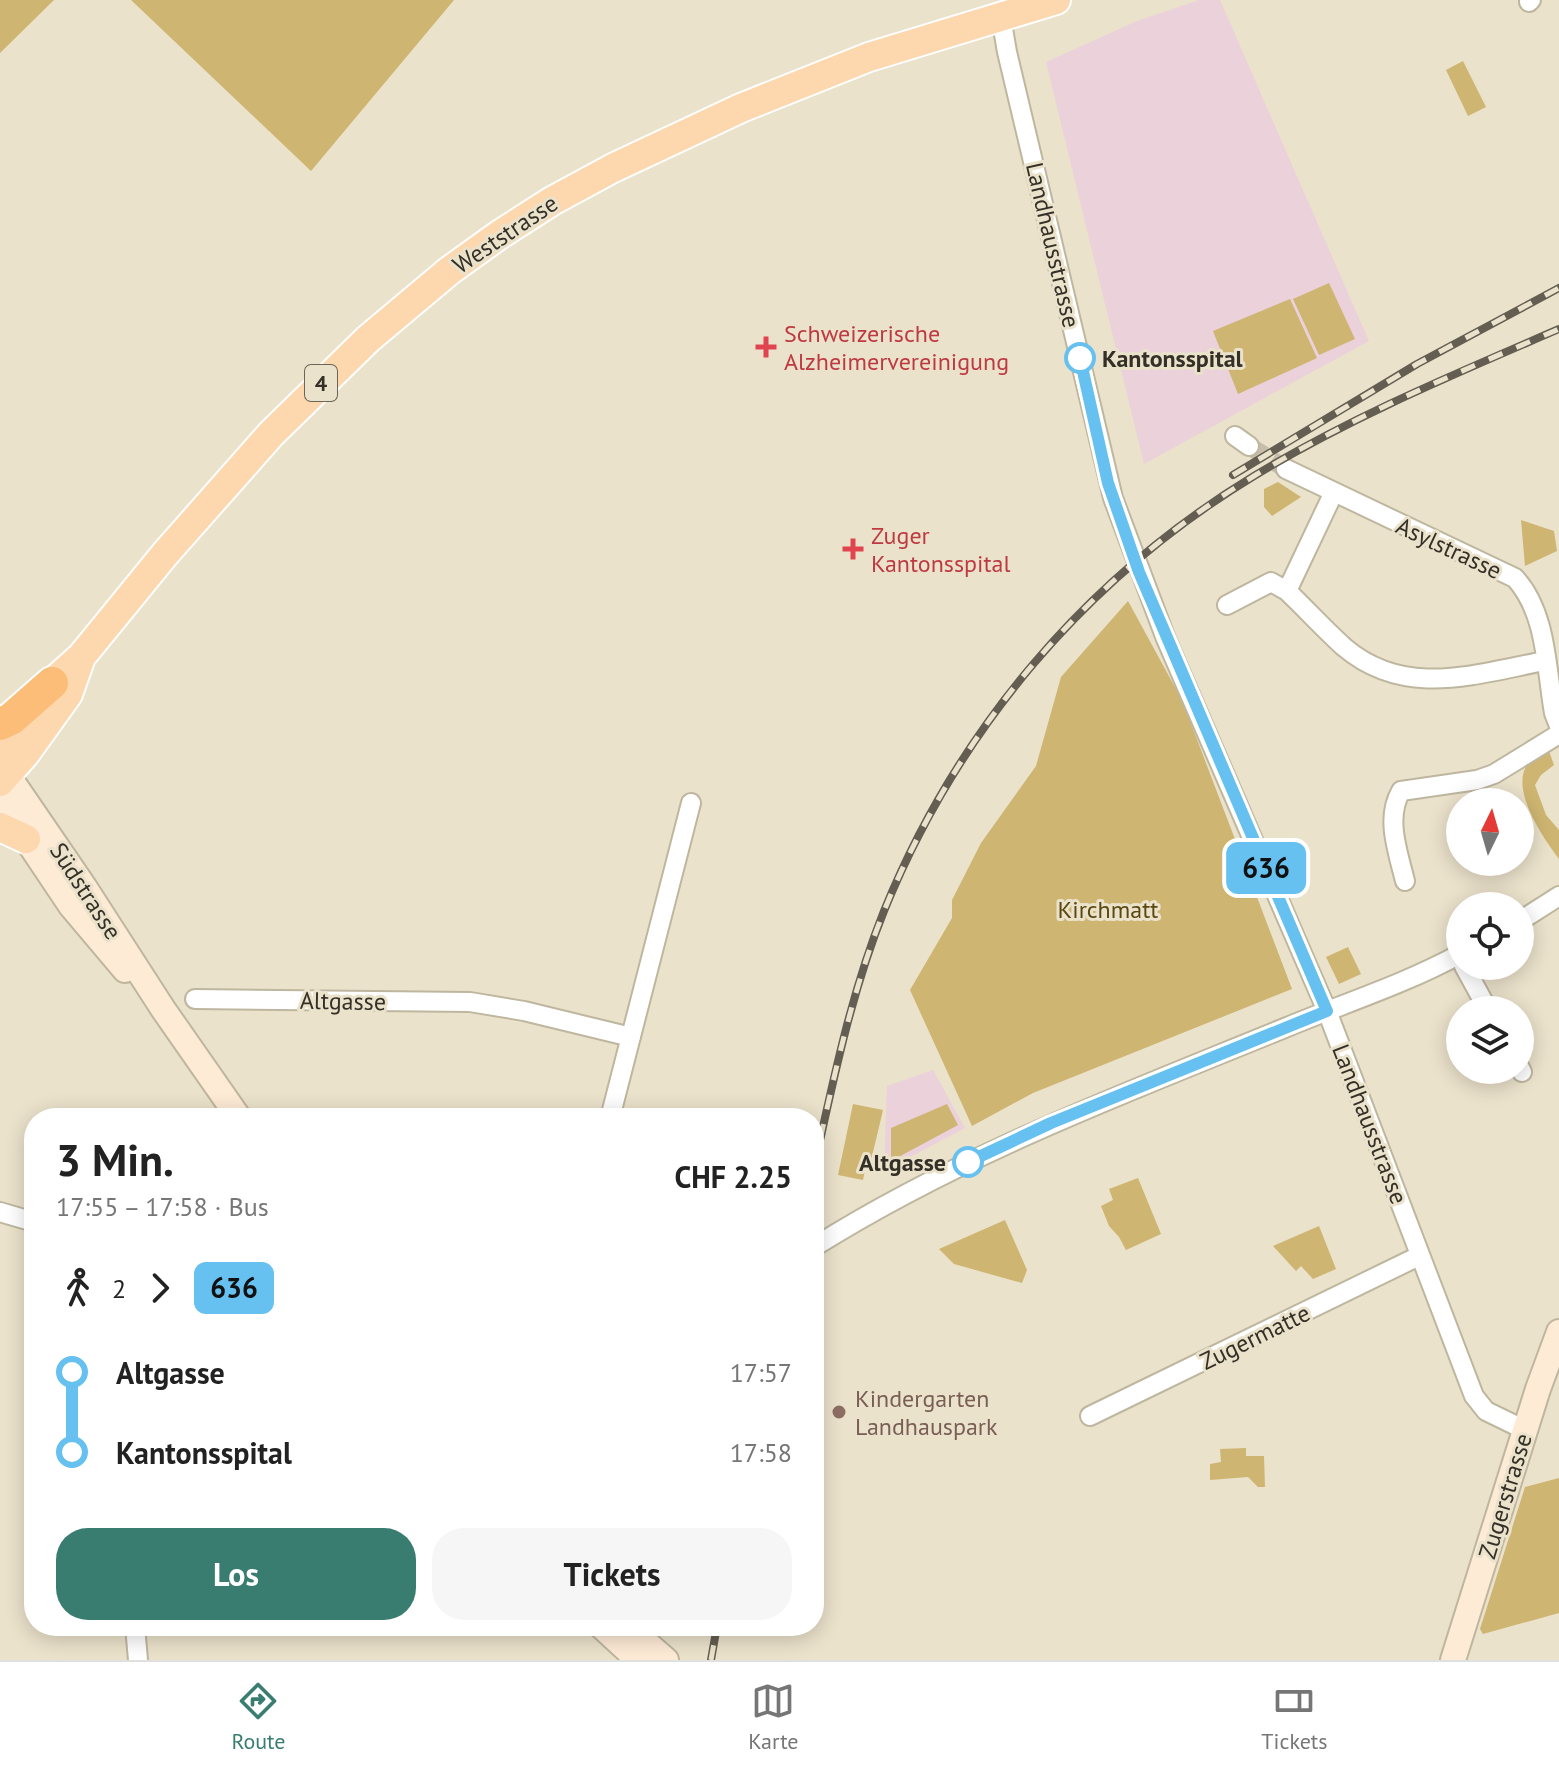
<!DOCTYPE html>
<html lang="de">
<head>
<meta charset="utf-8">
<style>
  body { margin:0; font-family:"PT Sans",sans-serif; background:#f6f6f6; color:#222; height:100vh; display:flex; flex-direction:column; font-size:30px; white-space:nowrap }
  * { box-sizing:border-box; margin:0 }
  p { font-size:26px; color:#767676 }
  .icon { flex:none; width:44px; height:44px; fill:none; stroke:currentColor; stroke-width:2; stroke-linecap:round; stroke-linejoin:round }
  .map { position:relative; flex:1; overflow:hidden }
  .details { position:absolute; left:24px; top:1108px; width:800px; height:528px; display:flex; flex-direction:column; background:#fff; border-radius:32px; box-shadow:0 4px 20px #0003 }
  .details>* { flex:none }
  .badge { padding:0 16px; border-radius:12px; font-size:28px; line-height:52px }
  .needle { width:52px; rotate:5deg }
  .buttons { position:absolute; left:1446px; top:788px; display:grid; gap:16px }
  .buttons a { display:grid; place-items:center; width:88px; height:88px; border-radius:50%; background:#fff; box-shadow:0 4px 20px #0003; font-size:40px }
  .map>.badge { position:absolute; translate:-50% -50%; box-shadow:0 0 0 4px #fff }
  .legs { display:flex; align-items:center; gap:12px; height:88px; padding:0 32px; font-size:26px }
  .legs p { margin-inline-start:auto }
  .overview { display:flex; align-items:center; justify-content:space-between; height:136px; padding:0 32px }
  h1 { font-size:44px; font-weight:800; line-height:60px }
  .cta { display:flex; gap:16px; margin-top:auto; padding:16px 32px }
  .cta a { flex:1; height:92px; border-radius:32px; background:#397d70; color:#fff; font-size:32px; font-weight:800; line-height:92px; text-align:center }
  .cta a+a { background:#f6f6f6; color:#222 }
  ul { padding:0 32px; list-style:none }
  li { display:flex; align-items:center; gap:28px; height:80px; font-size:30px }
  li i { display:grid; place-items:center; width:12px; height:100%; margin:0 10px; background:currentColor }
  li i::after { content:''; width:20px; height:20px; margin:-10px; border:6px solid; border-radius:50%; background:#fff }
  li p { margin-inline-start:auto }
  li:first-child i { background:linear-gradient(#0000 50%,currentColor 0) }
  li:last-child i { background:linear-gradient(currentColor 50%,#0000 0) }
  .tabs { display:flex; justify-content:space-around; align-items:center; height:112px; border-top:2px solid #e0e0e0; background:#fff; font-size:22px; color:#767676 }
  .tabs a { display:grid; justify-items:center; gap:4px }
  .tabs .on { color:#397d70 }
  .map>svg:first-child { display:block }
  .education { fill:#ead1da }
  .green { fill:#ceb571 }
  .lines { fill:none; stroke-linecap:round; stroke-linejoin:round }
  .street-tunnel { stroke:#c6beaa; stroke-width:18; stroke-dasharray:18 9; stroke-linecap:butt }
  .street-casing { stroke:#beb69f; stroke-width:22 }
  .secondary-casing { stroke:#beb69f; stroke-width:28 }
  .primary-casing { stroke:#fff; stroke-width:32 }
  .highway-casing { stroke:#fff; stroke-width:36 }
  .street { stroke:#fff; stroke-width:18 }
  .secondary { stroke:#feebd6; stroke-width:24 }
  .primary { stroke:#fdd7ae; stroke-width:28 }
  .highway { stroke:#fbbd78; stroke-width:32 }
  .rail-casing { stroke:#645e52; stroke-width:8 }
  .rail { stroke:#ebe2cb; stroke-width:5; stroke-dasharray:15; stroke-linecap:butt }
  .line-1-casing { stroke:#fff; stroke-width:18 }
  .line-1 { stroke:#66c0f0; stroke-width:12 }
  .health-dot { fill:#e0444e; stroke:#ebe2cb; stroke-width:3 }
  .stop-1-dot { fill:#fff; stroke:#66c0f0; stroke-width:4 }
  .education-dot { fill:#8d6e63; stroke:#ebe2cb; stroke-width:3 }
  .labels { text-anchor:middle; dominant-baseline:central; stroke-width:6; stroke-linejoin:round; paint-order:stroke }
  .shield { fill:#ebe2cb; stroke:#6b6558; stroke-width:2 }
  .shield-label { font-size:22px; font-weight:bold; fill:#343027 }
  .street-label { font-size:24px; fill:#343027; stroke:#ebe2cb }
  .health-label { font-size:24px; fill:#be3a42; stroke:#ebe2cb; text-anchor:start }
  .stop-label { font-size:24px; font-weight:bold; fill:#343027; stroke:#ebe2cb; text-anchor:start }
  .park-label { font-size:24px; fill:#5a4810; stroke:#ebe2cb }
  .education-label { font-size:24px; fill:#785e54; stroke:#ebe2cb; text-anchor:start }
</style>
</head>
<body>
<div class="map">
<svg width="1559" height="1660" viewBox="0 0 1559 1660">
  <rect width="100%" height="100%" fill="#ebe2cb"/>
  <path class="education" d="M1199,0H1220L1369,341L1144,464L1046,62L1137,21Z
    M933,1070L965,1128L884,1171L887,1086Z"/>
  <path class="green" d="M0,0H54L0,53Z
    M131,0H454L311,171Z
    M1463,61L1486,107L1468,116L1446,70Z
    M1329,283L1355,339L1319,355L1293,299Z
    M1290,299L1317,358L1238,394L1213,331Z
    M1278,482L1301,497L1272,516L1264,507V489Z
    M1521,520L1554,531L1557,551L1525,566Z
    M1128,601L1182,700L1292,989L1033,1093L972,1126L910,990L952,918V900L981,843L1036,766L1061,677Z
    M1549,751L1554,765L1541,775L1535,785L1546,815L1559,830V859C1544,839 1510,790 1527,765C1531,759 1543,755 1549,751Z
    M1348,947L1361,974L1339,984L1326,957Z
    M853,1104L883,1110L870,1165H866L863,1180L838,1175Z
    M947,1104L958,1125L891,1161V1128Z
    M1138,1178L1161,1234L1126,1250L1119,1237L1109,1226L1101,1206L1113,1200L1109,1189Z
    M1005,1220L1027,1270L1022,1283L954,1264L939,1249Z
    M1319,1226L1336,1269L1313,1279L1301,1266L1296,1271L1273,1246Z
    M1246,1448V1456H1264L1265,1487H1258L1248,1477L1210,1480V1464L1221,1462L1220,1449Z
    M1559,1478V1613L1483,1634L1480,1629L1525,1487Z"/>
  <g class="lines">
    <path class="street-tunnel" d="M1249,446L1286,469"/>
    <g class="street-casing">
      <path id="street" d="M1529,2L1531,0
        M1001,17L1007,52L1113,498L1166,639L1327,1011L1474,1396L1486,1411L1525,1430
        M1235,436L1249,446
        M1286,469L1515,578C1547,613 1546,668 1554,713L1559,726
        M1333,494L1287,591C1306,609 1324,629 1344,647C1405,699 1475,674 1545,661
        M1227,605L1271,582L1287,591
        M1405,881C1398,852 1385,818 1401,791L1477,780L1494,774L1559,734
        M1520,921L1559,896
        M1464,966L1488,1010
        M195,999L470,1002L524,1011L631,1037
        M1520,1068L1522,1072
        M610,1118L691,803
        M0,1212L34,1222
        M814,1247C962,1154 1126,1093 1287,1027C1345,1003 1405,984 1460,954
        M1090,1416L1419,1256
        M135,1626L138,1660"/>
    </g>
    <g class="secondary-casing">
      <path id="secondary" d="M7,774L85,888L163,1009L239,1118
        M0,800L71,906L125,970
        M601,1626L638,1660
        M627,1626L666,1660
        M1453,1660L1538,1389L1559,1332"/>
    </g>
    <g class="primary-casing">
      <path id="primary" d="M0,751L52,683L81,657L165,554L271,434L368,339L449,271L499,235L552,201L613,168L741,108L869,57L1056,0
        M0,782L25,754L68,694L80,660
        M0,827L26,839"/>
    </g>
    <g class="highway-casing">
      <path id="highway" d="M0,724L11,719L52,683"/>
    </g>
    <use href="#street" class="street"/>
    <use href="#secondary" class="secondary"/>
    <use href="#primary" class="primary"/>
    <use href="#highway" class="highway"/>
    <g class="rail-casing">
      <path id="rail" d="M1233,475L1417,364L1559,288
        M814,1168C833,1081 851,993 884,911C958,729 1086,578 1254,476C1351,417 1455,374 1559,329
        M711,1660L717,1626"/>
    </g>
    <use href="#rail" class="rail"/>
  </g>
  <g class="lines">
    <g class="line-1-casing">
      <path id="line-1" d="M968,1162L1051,1123L1327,1011L1139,572L1108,483L1080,358"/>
    </g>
    <use href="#line-1" class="line-1"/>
  </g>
  <g class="health-dot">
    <path d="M762 335h8v8h8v8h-8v8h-8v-8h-8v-8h8z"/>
    <path d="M849 537h8v8h8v8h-8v8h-8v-8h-8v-8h8z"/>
  </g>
  <g class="stop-1-dot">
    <circle cx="1080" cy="358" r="14"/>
    <circle cx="968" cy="1162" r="14"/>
  </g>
  <circle class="education-dot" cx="839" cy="1412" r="8"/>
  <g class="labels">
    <rect class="shield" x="305" y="365" width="32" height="36" rx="6"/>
    <g class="shield-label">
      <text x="321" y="383">4</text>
    </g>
    <g class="street-label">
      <text transform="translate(505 234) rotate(-34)">Weststrasse</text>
      <text transform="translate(1053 245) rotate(77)">Landhausstrasse</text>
      <text transform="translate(1449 548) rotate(25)">Asylstrasse</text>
      <text transform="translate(86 891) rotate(57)">Südstrasse</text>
      <text transform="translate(343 1001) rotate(1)">Altgasse</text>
      <text transform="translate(1370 1124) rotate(69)">Landhausstrasse</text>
      <text transform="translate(1255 1337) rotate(-26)">Zugermatte</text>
      <text transform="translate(1505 1496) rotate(-73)">Zugerstrasse</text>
    </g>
    <g class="health-label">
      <text x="784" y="333">Schweizerische<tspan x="784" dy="28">Alzheimervereinigung</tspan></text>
      <text x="871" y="535">Zuger<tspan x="871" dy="28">Kantonsspital</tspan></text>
    </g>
    <g class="stop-label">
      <text x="1102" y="358">Kantonsspital</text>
      <text x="946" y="1162" text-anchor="end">Altgasse</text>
    </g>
    <g class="park-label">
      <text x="1108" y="909">Kirchmatt</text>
    </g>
    <g class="education-label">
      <text x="855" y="1398">Kindergarten<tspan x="855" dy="28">Landhauspark</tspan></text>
    </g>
  </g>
</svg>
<div class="buttons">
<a><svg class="needle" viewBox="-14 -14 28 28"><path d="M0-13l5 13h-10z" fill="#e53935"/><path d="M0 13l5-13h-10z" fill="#767676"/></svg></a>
<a><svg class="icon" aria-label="locate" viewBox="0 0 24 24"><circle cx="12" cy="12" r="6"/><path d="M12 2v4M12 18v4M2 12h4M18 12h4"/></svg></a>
<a><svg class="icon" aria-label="layers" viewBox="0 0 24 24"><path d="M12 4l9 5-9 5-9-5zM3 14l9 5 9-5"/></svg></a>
</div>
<b class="badge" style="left:1266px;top:868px;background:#66c0f0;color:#111">636</b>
<section class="details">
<div class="overview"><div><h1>3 Min.</h1><p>17:55 – 17:58 · Bus</p></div><b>CHF 2.25</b></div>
<div class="legs"><svg class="icon" aria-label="walk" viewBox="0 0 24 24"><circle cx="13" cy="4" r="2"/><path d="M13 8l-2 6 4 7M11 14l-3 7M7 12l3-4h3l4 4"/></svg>2<svg class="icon" aria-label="forward" viewBox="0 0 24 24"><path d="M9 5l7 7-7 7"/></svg><b class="badge" style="background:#66c0f0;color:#111">636</b></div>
<ul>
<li><i style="color:#66c0f0"></i><b>Altgasse</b><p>17:57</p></li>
<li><i style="color:#66c0f0"></i><b>Kantonsspital</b><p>17:58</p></li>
</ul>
<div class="cta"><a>Los</a><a>Tickets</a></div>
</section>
</div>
<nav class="tabs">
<a class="on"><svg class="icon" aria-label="directions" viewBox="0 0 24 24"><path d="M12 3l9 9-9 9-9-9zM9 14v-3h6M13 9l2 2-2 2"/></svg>Route</a>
<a><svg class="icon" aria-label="map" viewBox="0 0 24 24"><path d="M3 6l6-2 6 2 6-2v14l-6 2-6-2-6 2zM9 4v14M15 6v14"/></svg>Karte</a>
<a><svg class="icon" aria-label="tickets" viewBox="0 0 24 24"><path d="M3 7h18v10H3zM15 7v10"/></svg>Tickets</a>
</nav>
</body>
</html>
